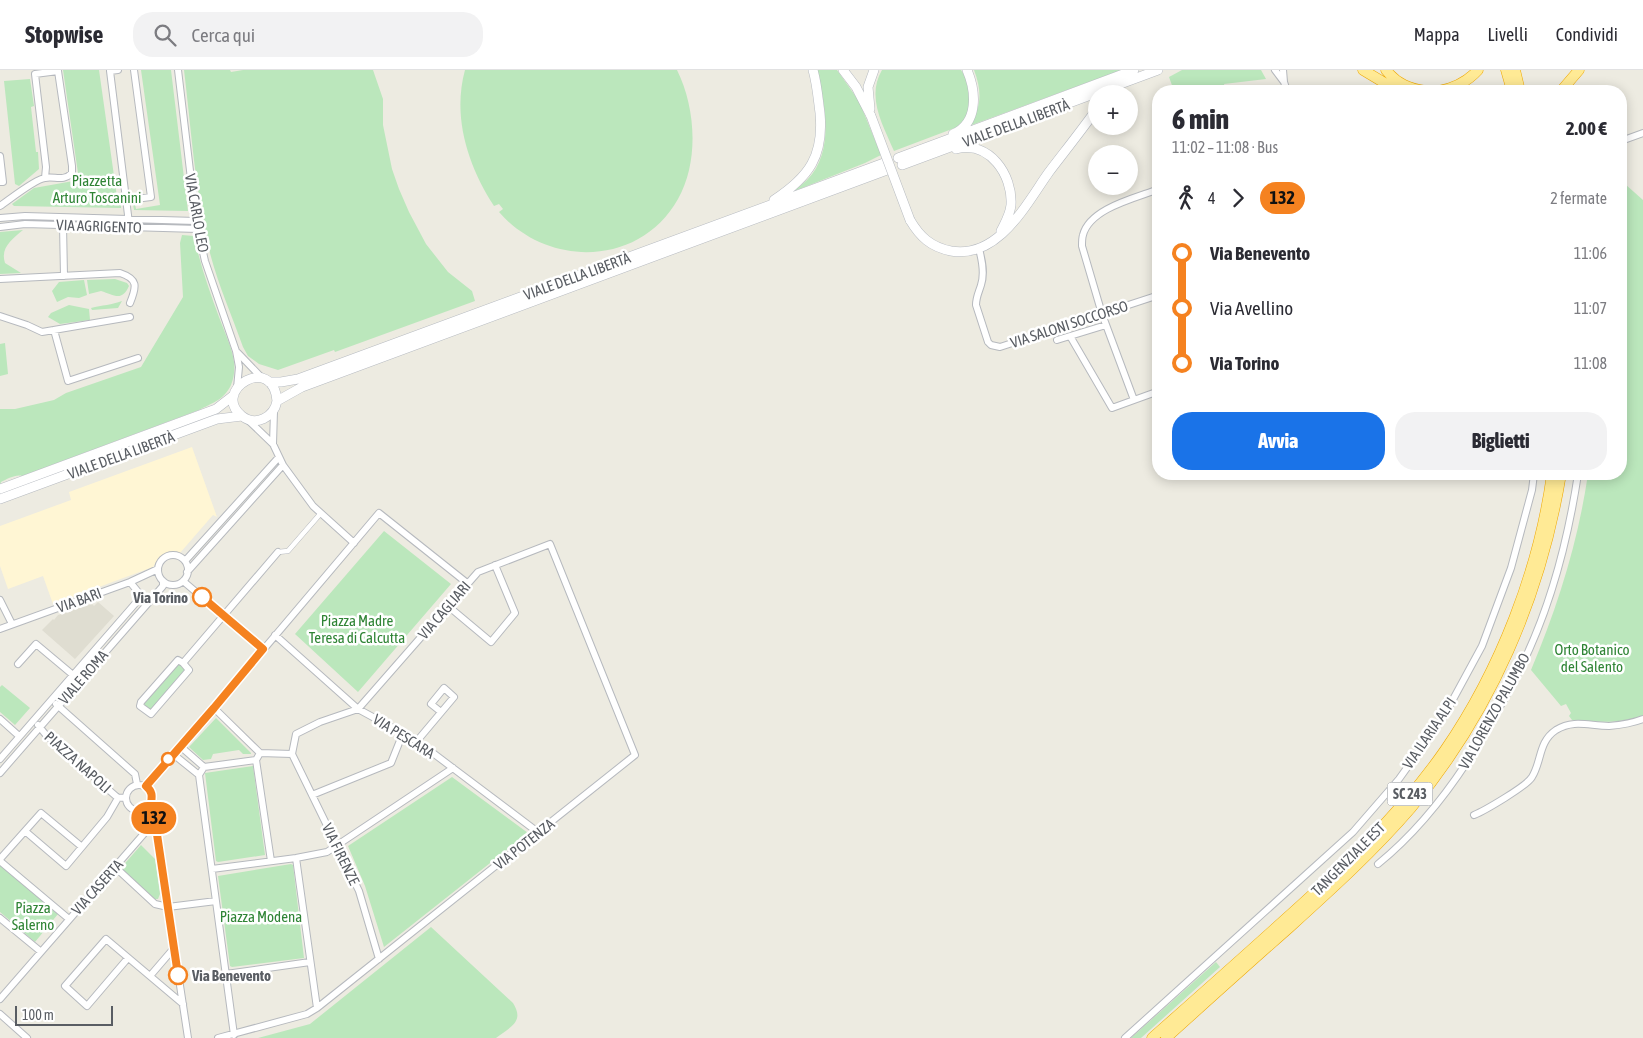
<!DOCTYPE html>
<html lang="it">
<head>
<meta charset="utf-8">
<style>
  body { margin:0; font-family:"Asap Condensed",sans-serif; background:#f2f2f3; color:#2b2b33; height:100vh; display:flex; flex-direction:column; font-size:19px; white-space:nowrap }
  * { box-sizing:border-box; margin:0 }
  p { font-size:16px; color:#7c7c81 }
  .icon { flex:none; width:28px; height:28px; fill:none; stroke:currentColor; stroke-width:2; stroke-linecap:round; stroke-linejoin:round }
  .map { position:relative; flex:1; overflow:hidden }
  .details { position:absolute; left:1152px; top:15px; width:475px; height:395px; display:flex; flex-direction:column; background:#fff; border-radius:20px; box-shadow:0 2px 12px #0003 }
  .details>* { flex:none }
  .badge { padding:0 10px; border-radius:16px; font-size:18px; line-height:32px }
  .buttons { position:absolute; left:1088px; top:15px; display:grid; gap:10px }
  .buttons a { display:grid; place-items:center; width:50px; height:50px; border-radius:50%; background:#fff; box-shadow:0 2px 12px #0003; font-size:25px }
  .scale { position:absolute; left:15px; bottom:12px; width:98px; box-sizing:border-box; padding-left:5px; border:2px solid #595d63; border-top:0; font-size:14px; line-height:18px; white-space:nowrap; color:#595d63; -webkit-text-stroke:4px #fff; paint-order:stroke }
  .map>.badge { position:absolute; translate:-50% -50%; box-shadow:0 0 0 2px #fff }
  .legs { display:flex; align-items:center; gap:8px; height:55px; padding:0 20px; font-size:16px }
  .legs p { margin-inline-start:auto }
  .head { display:flex; align-items:center; justify-content:space-between; height:85px; padding:0 20px }
  h1 { font-size:28px; font-weight:800; line-height:38px }
  .action { display:flex; gap:10px; margin-top:auto; padding:10px 20px }
  .action a { flex:1; height:58px; border-radius:20px; background:#1a73e8; color:#fff; font-size:20px; font-weight:800; line-height:58px; text-align:center }
  .action a+a { background:#f2f2f3; color:#2b2b33 }
  ul { padding:0 20px; list-style:none }
  li { display:flex; align-items:center; gap:18px; height:55px; font-size:19px }
  li i { display:grid; place-items:center; width:8px; height:100%; margin:0 6px; background:currentColor }
  li i::after { content:''; width:12px; height:12px; margin:-6px; border:4px solid; border-radius:50%; background:#fff }
  li p { margin-inline-start:auto }
  li:first-child i { background:linear-gradient(#0000 50%,currentColor 0) }
  li:last-child i { background:linear-gradient(currentColor 50%,#0000 0) }
  header { display:flex; align-items:center; gap:30px; box-sizing:border-box; height:70px; padding:0 25px; background:#fff; border-bottom:1px solid #e1e1e2 }
  header strong { font-size:24px }
  nav { display:flex; gap:28px; margin-inline-start:auto; font-size:18px }
  .search { width:350px; height:45px; background:#f2f2f3; display:flex; align-items:center; gap:12px; box-sizing:border-box; padding:0 18px; border-radius:20px; color:#7c7c81; font-size:19px }
  .map>svg:first-child { display:block }
  .commercial { fill:#fff6d4 }
  .education { fill:#dfddd1 }
  .green { fill:#bbe7bc }
  .lines { fill:none; stroke-linecap:round; stroke-linejoin:round }
  .pedestrian-casing { stroke:#b6b9be; stroke-width:5.5 }
  .minor-casing { stroke:#b6b9be; stroke-width:8 }
  .secondary-casing { stroke:#b6bac0; stroke-width:10 }
  .trunk-casing { stroke:#eea700; stroke-width:11 }
  .pedestrian { stroke:#fff; stroke-width:4.5 }
  .minor { stroke:#fff; stroke-width:6 }
  .secondary { stroke:#fff; stroke-width:9 }
  .trunk { stroke:#ffea95; stroke-width:10 }
  .secondary-bridge-casing { stroke:#b6bac0; stroke-width:10; stroke-linecap:butt }
  .secondary-bridge { stroke:#fff; stroke-width:9 }
  .line-1-casing { stroke:#fff; stroke-width:11 }
  .line-1 { stroke:#f58220; stroke-width:8 }
  .stop-1-dot { fill:#fff; stroke:#f58220; stroke-width:2.5 }
  .labels { text-anchor:middle; dominant-baseline:central; stroke-width:5; stroke-linejoin:round; paint-order:stroke }
  .shield { fill:#fff; stroke:#8b8e92; stroke-width:1 }
  .shield-label { font-size:14px; font-weight:bold; fill:#595d63 }
  .street-label { font-size:15px; fill:#595d63; stroke:#fff }
  .park-label { font-size:15px; fill:#2f8435; stroke:#fff }
  .stop-label { font-size:15px; font-weight:bold; fill:#595d63; stroke:#fff; text-anchor:end }
</style>
</head>
<body>
<header>
<strong>Stopwise</strong>
<div class="search"><svg class="icon" aria-label="search" viewBox="0 0 24 24"><circle cx="10" cy="10" r="6"/><path d="M15 15l6 6"/></svg>Cerca qui</div>
<nav><a>Mappa</a><a>Livelli</a><a>Condividi</a></nav>
</header>
<div class="map">
<svg width="1643" height="968" viewBox="0 0 1643 968">
  <rect width="100%" height="100%" fill="#edebe1"/>
  <path class="commercial" d="M192,377L217,447L213,445L180,483L172,482L165,484L159,488L153,497L53,534L43,506L8,519L0,496V456L71,430L69,422Z"/>
  <path class="education" d="M98,532L114,546L75,589L42,560L53,549L54,550L58,545L92,534L94,536Z"/>
  <path class="green" d="M63,0H99L118,134H121V138L14,136L12,134L34,118L79,110Z
    M141,0H171L188,141L134,140L133,134H135L136,139L160,135Z
    M184,0H230L231,2L243,0H373L383,29V55L392,99L399,119L409,142L426,174L448,202L472,221L475,231L335,282L334,280L278,300L259,294L248,286L243,277C231,243 216,210 208,175C195,118 191,58 184,0Z
    M465,0H677C696,38 699,92 678,129C640,197 547,198 499,142L503,139L499,134L494,136C468,96 452,47 465,0Z
    M817,0H837L859,31L881,85L865,93L792,122C797,118 803,114 807,110C835,82 825,34 817,0Z
    M882,0H961C973,17 974,41 960,56L894,81C883,55 866,27 882,0Z
    M974,0H1121L969,56C982,37 982,21 974,0Z
    M1182,0H1261L1266,9L1224,14L1226,21H1174L1169,7Z
    M30,9L34,36L31,37L36,82H38L39,99L19,116L15,114L4,11Z
    M1625,114L1643,130V646C1619,654 1597,652 1572,650L1569,646L1571,643L1566,634L1561,636L1531,600C1558,536 1578,472 1588,404H1621V116Z
    M23,160C12,169 0,178 5,193L21,203L0,204V162Z
    M182,165L194,166C200,194 209,220 219,247C224,261 232,277 234,292C235,299 234,308 231,315C224,330 212,333 199,340L22,406C16,404 7,409 1,412L0,415V339H15L54,330L66,323L141,297L183,227L180,173Z
    M115,209L127,213L129,216C122,232 114,225 101,221L89,224L87,210Z
    M84,210L87,225L79,228L68,227L57,232L52,221L59,212Z
    M122,231L118,238L92,240L91,238C102,235 112,235 122,231Z
    M69,235L89,239L90,250L60,254L48,247L51,243Z
    M5,273L8,304L0,306V274Z
    M384,461L451,514L358,622L295,564Z
    M179,594L184,599V601L151,640H149L143,633Z
    M2,615L30,638L15,655L0,642V617Z
    M216,648L251,683V684H243L239,680L213,684L211,689L203,690L189,677Z
    M253,696L265,785L218,792L216,791L205,703Z
    M452,707L528,763L384,877L365,816L348,776Z
    M141,775L155,789L160,824L158,829H155L120,799Z
    M0,794L58,844L35,872L0,842Z
    M291,794L293,795L304,888L232,897L230,896L218,806Z
    M431,857L513,933C525,952 510,957 496,968H258L310,954Z
    M1216,892L1220,897L1141,968H1131Z"/>
  <g class="lines">
    <g class="pedestrian-casing">
      <path id="pedestrian" d="M278,482L288,481L321,443"/>
    </g>
    <g class="minor-casing">
      <path id="minor" d="M118,0L110,1L129,153
        M178,0L196,151L205,191L236,281L239,297L237,318
        M1275,0L1284,12L1283,0
        M1284,12L1287,21
        M1621,71L1643,63
        M0,86L3,112H0
        M127,130L151,127L134,0
        M0,136C9,130 35,109 45,108C55,106 63,112 72,103V96L58,1L35,4L46,97L45,108
        M0,148L25,146L196,151
        M63,155L64,206
        M0,157L25,154L198,159
        M979,179C982,190 985,203 981,215C979,222 976,227 976,235L988,272L991,275L1000,277L1159,225
        M0,209L120,203C138,209 137,216 130,233
        M0,246L27,255L42,262L130,247
        M1106,255L1070,266L1112,338L1134,330L1102,244L1082,176C1082,173 1082,168 1083,165C1090,138 1136,128 1159,119
        M54,260L68,311L138,288
        M1057,270L1070,266
        M238,283L262,308
        M1134,330L1159,321
        M248,350L273,374L283,395L313,436L354,473
        M273,374L274,341
        M158 500a15 15 0 1 1 30 0a15 15 0 1 1-30 0Z
        M185,491L279,387
        M187,502L283,395
        M183,511L263,579
        M0,530L12,554
        M448,536L491,572L515,543L495,495
        M0,559L130,512L158,499
        M275,565L358,639L417,671L539,763
        M183,593L178,590L141,632L140,636L151,644L189,600L183,593L278,482
        M18,594L36,574L73,605
        M56,634L135,704L137,714
        M214,638L260,683L292,684
        M0,649L19,666
        M38,655L46,665L118,728L126,727
        M417,671L454,627L444,618L431,634L441,642
        M180,676L204,697
        M260,683L256,690L271,791
        M173,684L199,705
        M292,684L359,821L379,889
        M0,689L140,528L139,523L130,512
        M0,703L163,516V511
        M126 728a13 13 0 1 1 26 0a13 13 0 1 1-26 0Z
        M145,716L214,638L379,443L467,513
        M312,725L391,693L403,663
        M151,735L155,751L188,968
        M1474,745C1484,741 1527,716 1532,707C1542,691 1538,672 1556,660C1574,649 1589,656 1609,656C1620,655 1633,653 1643,649
        M25,761L66,796L107,747L118,728
        M296,788L317,938
        M0,789L41,743L82,777
        M0,791L69,849
        M1378,794C1426,755 1463,703 1493,649C1502,633 1512,616 1520,599C1550,539 1568,470 1578,404
        M115,797L155,834L168,837L216,831
        M212,799L296,788L327,782L453,698
        M0,848L40,881
        M128,888L87,936L65,916L106,869L183,934
        M226,904L310,892
        M150,906L174,878
        M0,929L155,751
        M0,944L27,968
        M234,965L199,705L204,697L256,690
        M218,968L307,944L317,938L635,685L550,474L478,502L358,639L320,652L296,664L292,684
        M1125,968L1353,762L1399,709L1444,646L1482,576L1511,498L1532,420L1534,404"/>
    </g>
    <g class="secondary-casing">
      <path id="secondary" d="M843,0L856,17L871,46
        M870,39L868,17L874,0
        M953,64C979,53 976,21 967,0
        M956,79C989,70 1013,105 1011,135C1010,145 1005,153 1001,161
        M898,88L1134,0
        M902,95L1158,0
        M774,130C809,107 824,86 820,43C818,28 817,14 813,0
        M910,150C920,167 931,177 951,181C999,189 1026,134 1049,102C1065,81 1081,61 1096,40
        M269,312H281L298,309L884,93
        M277,331C273,282 210,321 242,346C256,357 274,347 277,331L302,317L887,100
        M0,419L216,339L234,325
        M0,429L217,349L242,346"/>
    </g>
    <g class="trunk-casing">
      <path id="trunk" d="M1363,0L1398,21
        M1386,0C1397,14 1410,19 1426,21
        M1506,0L1512,21
        M1515,0L1520,21
        M1439,21C1455,18 1467,12 1478,0
        M1561,21L1579,0
        M1152,968C1196,929 1239,891 1282,852C1341,799 1400,745 1445,680C1500,600 1539,500 1552,404
        M1166,968C1207,931 1248,894 1290,857C1332,819 1374,781 1411,738C1491,642 1541,526 1561,404"/>
    </g>
    <use href="#pedestrian" class="pedestrian"/>
    <use href="#minor" class="minor"/>
    <use href="#secondary" class="secondary"/>
    <use href="#trunk" class="trunk"/>
    <g class="secondary-bridge-casing">
      <path id="secondary-bridge" d="M871,46L910,150"/>
    </g>
    <use href="#secondary-bridge" class="secondary-bridge"/>
  </g>
  <g class="lines">
    <g class="line-1-casing">
      <path id="line-1" d="M178,905L155,751C154,746 150,739 151,734C152,726 153,722 146,716L214,638L263,579L202,527"/>
    </g>
    <use href="#line-1" class="line-1"/>
  </g>
  <g class="stop-1-dot">
    <circle cx="202" cy="527" r="9"/>
    <circle cx="168" cy="689" r="6"/>
    <circle cx="178" cy="905" r="9"/>
  </g>
  <g class="labels">
    <rect class="shield" x="1387.5" y="712.5" width="45" height="23" rx="4"/>
    <g class="shield-label">
      <text x="1410" y="724">SC 243</text>
    </g>
    <g class="street-label">
      <text transform="translate(1016 53) rotate(-20)">VIALE DELLA LIBERTÀ</text>
      <text transform="translate(197 143) rotate(80)">VIA CARLO LEO</text>
      <text transform="translate(99 156) rotate(2)">VIA AGRIGENTO</text>
      <text transform="translate(577 206) rotate(-20)">VIALE DELLA LIBERTÀ</text>
      <text transform="translate(1069 254) rotate(-18)">VIA SALONI SOCCORSO</text>
      <text transform="translate(121 385) rotate(-20)">VIALE DELLA LIBERTÀ</text>
      <text transform="translate(79 530) rotate(-20)">VIA BARI</text>
      <text transform="translate(444 540) rotate(-49)">VIA CAGLIARI</text>
      <text transform="translate(83 607) rotate(-49)">VIALE ROMA</text>
      <text transform="translate(1494 641) rotate(-61)">VIA LORENZO PALUMBO</text>
      <text transform="translate(1429 663) rotate(-56)">VIA ILARIA ALPI</text>
      <text transform="translate(404 666) rotate(32)">VIA PESCARA</text>
      <text transform="translate(78 692) rotate(42)">PIAZZA NAPOLI</text>
      <text transform="translate(524 774) rotate(-38)">VIA POTENZA</text>
      <text transform="translate(341 784) rotate(64)">VIA FIRENZE</text>
      <text transform="translate(1348 789) rotate(-45)">TANGENZIALE EST</text>
      <text transform="translate(97 817) rotate(-48)">VIA CASERTA</text>
    </g>
    <g class="park-label">
      <text x="97" y="110">Piazzetta<tspan x="97" dy="17">Arturo Toscanini</tspan></text>
      <text x="357" y="550">Piazza Madre<tspan x="357" dy="17">Teresa di Calcutta</tspan></text>
      <text x="1592" y="579">Orto Botanico<tspan x="1592" dy="17">del Salento</tspan></text>
      <text x="33" y="837">Piazza<tspan x="33" dy="17">Salerno</tspan></text>
      <text x="261" y="846">Piazza Modena</text>
    </g>
    <g class="stop-label">
      <text x="188" y="527">Via Torino</text>
      <text x="192" y="905" text-anchor="start">Via Benevento</text>
    </g>
  </g>
</svg>
<div class="buttons">
<a>+</a>
<a>−</a>
</div>
<div class="scale">100 m</div>
<b class="badge" style="left:154px;top:748px;background:#f58220;color:#111">132</b>
<section class="details">
<div class="head"><div><h1>6 min</h1><p>11:02 – 11:08 · Bus</p></div><b>2.00 €</b></div>
<div class="legs"><svg class="icon" aria-label="walk" viewBox="0 0 24 24"><circle cx="13" cy="4" r="2"/><path d="M13 8l-2 6 4 7M11 14l-3 7M7 12l3-4h3l4 4"/></svg>4<svg class="icon" aria-label="forward" viewBox="0 0 24 24"><path d="M9 5l7 7-7 7"/></svg><b class="badge" style="background:#f58220;color:#111">132</b><p>2 fermate</p></div>
<ul>
<li><i style="color:#f58220"></i><b>Via Benevento</b><p>11:06</p></li>
<li><i style="color:#f58220"></i><span>Via Avellino</span><p>11:07</p></li>
<li><i style="color:#f58220"></i><b>Via Torino</b><p>11:08</p></li>
</ul>
<div class="action"><a>Avvia</a><a>Biglietti</a></div>
</section>
</div>
</body>
</html>
